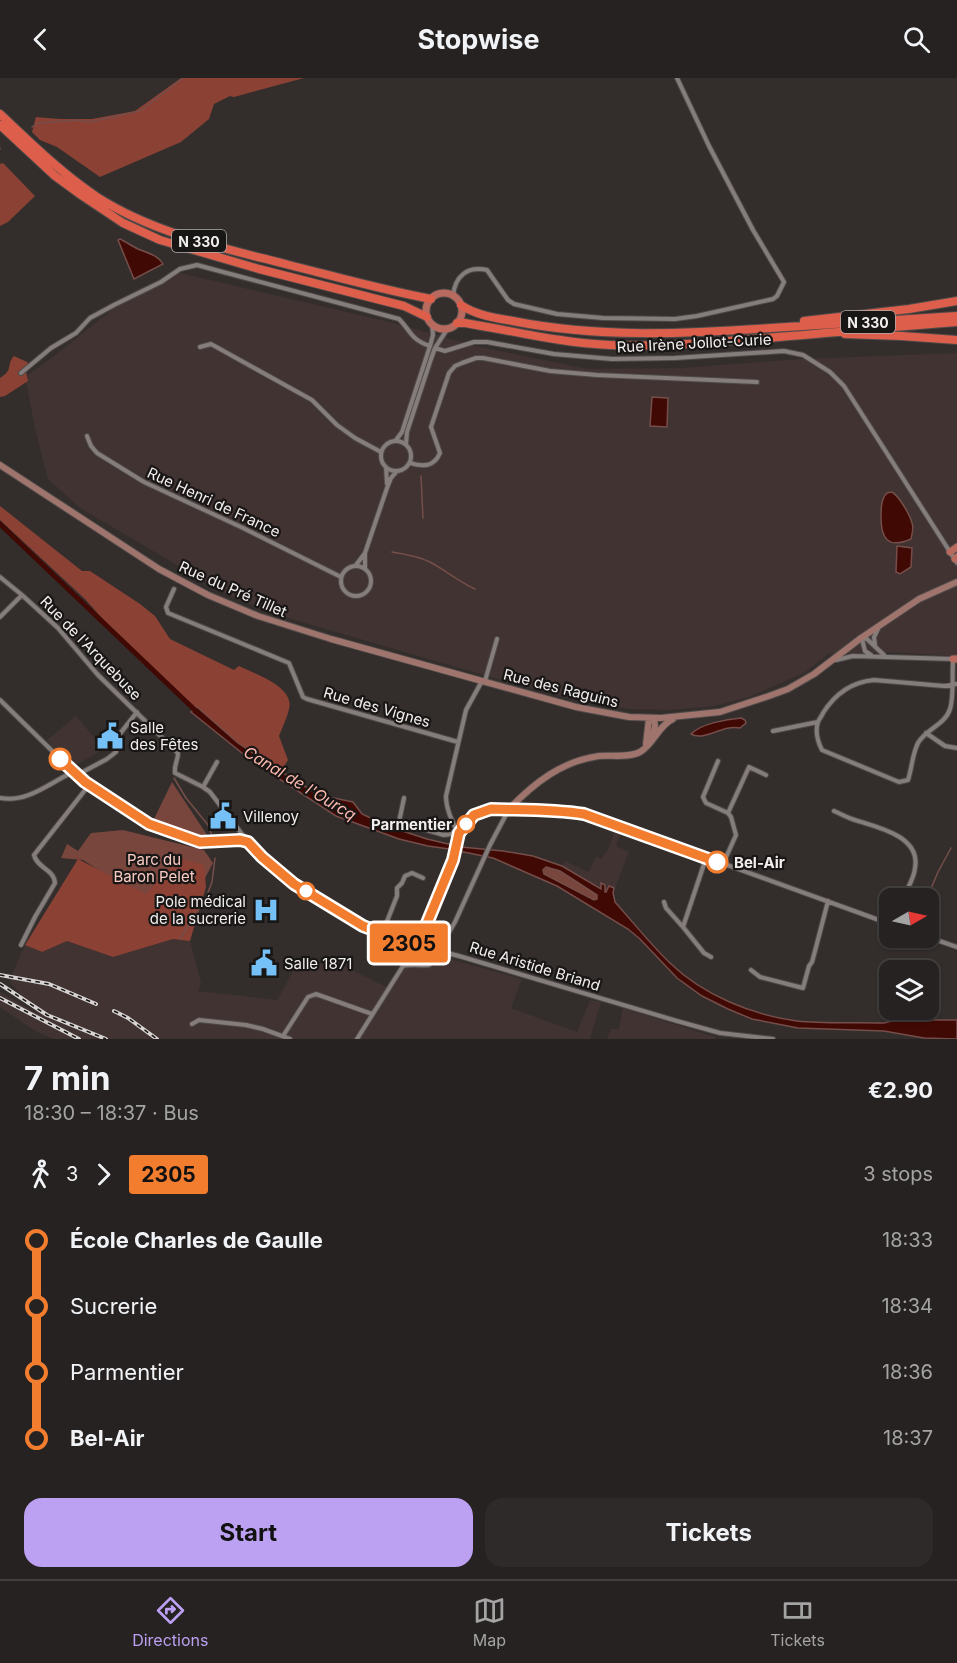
<!DOCTYPE html>
<html lang="en">
<head>
<meta charset="utf-8">
<style>
  body { margin:0; font-family:Inter,sans-serif; background:#2e2a2a; color:#f1f3f6; height:100vh; display:flex; flex-direction:column; font-size:22px; white-space:nowrap }
  * { box-sizing:border-box; margin:0 }
  p { font-size:20px; color:#a4a4a5 }
  .icon { flex:none; width:33px; height:33px; fill:none; stroke:currentColor; stroke-width:2; stroke-linecap:round; stroke-linejoin:round }
  .map { position:relative; height:961px; overflow:hidden }
  .details { display:flex; flex-direction:column; background:#262221; flex:1 }
  .details>* { flex:none }
  .badge { padding:0 12px; border-radius:4px; font-size:21px; line-height:39px }
  .needle { width:39px; rotate:81deg }
  .tools { position:absolute; left:879px; top:810px; display:grid; gap:12px }
  .tools a { display:grid; place-items:center; width:60px; height:60px; border-radius:12px; background:#262221; box-shadow:0 2px 4px #0004,0 0 0 2px #423f3f; font-size:30px }
  .map>.badge { position:absolute; translate:-50% -50%; box-shadow:0 0 0 3px #fff }
  .legs { display:flex; align-items:center; gap:9px; height:66px; padding:0 24px; font-size:20px }
  .legs p { margin-inline-start:auto }
  .overview { display:flex; align-items:center; justify-content:space-between; height:102px; padding:0 24px }
  h1 { font-size:33px; font-weight:700; line-height:45px }
  .action { display:flex; gap:12px; margin-top:auto; padding:12px 24px }
  .action a { flex:1; height:69px; border-radius:18px; background:#bca0f2; color:#111; font-size:24px; font-weight:700; line-height:69px; text-align:center }
  .action a+a { background:#2e2a2a; color:#f1f3f6 }
  ul { padding:0 24px; list-style:none }
  li { display:flex; align-items:center; gap:21px; height:66px; font-size:22px }
  li i { display:grid; place-items:center; width:9px; height:100%; margin:0 8px; background:currentColor }
  li i::after { content:''; width:15px; height:15px; margin:-8px; border:4px solid; border-radius:50%; background:#262221 }
  li p { margin-inline-start:auto }
  li:first-child i { background:linear-gradient(#0000 50%,currentColor 0) }
  li:last-child i { background:linear-gradient(currentColor 50%,#0000 0) }
  header { display:flex; justify-content:space-between; align-items:center; height:78px; padding:0 24px; background:#262221; font-size:27px; font-weight:700 }
  .tab-bar { display:flex; justify-content:space-around; align-items:center; height:84px; border-top:2px solid #423f3f; background:#262221; font-size:16px; color:#a4a4a5 }
  .tab-bar a { display:grid; justify-items:center; gap:3px }
  .tab-bar .on { color:#bca0f2 }
  .map>svg:first-child { display:block }
  .built { fill:#403331 }
  .green { fill:#78463d }
  .forest { fill:#8c4135 }
  .water { fill:#400904; stroke:#754e4a; stroke-width:1.5; fill-rule:evenodd }
  .lines { fill:none; stroke-linecap:round; stroke-linejoin:round }
  .stream { stroke:#754e4a; stroke-width:1.5 }
  .canal { stroke:#400904; stroke-width:5 }
  .street-casing { stroke:#4f4a49; stroke-width:6 }
  .secondary-casing { stroke:#4f4a49; stroke-width:8 }
  .primary-casing { stroke:#4f4a49; stroke-width:9 }
  .highway-casing { stroke:#4f4a49; stroke-width:10 }
  .street { stroke:#847d7b; stroke-width:4 }
  .secondary { stroke:#9f746c; stroke-width:6 }
  .primary { stroke:#b96a5e; stroke-width:7 }
  .highway { stroke:#dd5e4a; stroke-width:8 }
  .rail-casing { stroke:#d7d3d2; stroke-width:4 }
  .rail { stroke:#191616; stroke-width:1.5; stroke-dasharray:4.5; stroke-linecap:butt }
  .street-bridge-casing { stroke:#4f4a49; stroke-width:6; stroke-linecap:butt }
  .street-bridge { stroke:#847d7b; stroke-width:4 }
  .line-1-casing { stroke:#fff; stroke-width:14 }
  .line-1 { stroke:#f37d2e; stroke-width:9 }
  .stop-1-dot { fill:#fff; stroke:#f37d2e; stroke-width:3 }
  .labels { text-anchor:middle; dominant-baseline:central; stroke-width:4.5; stroke-linejoin:round; paint-order:stroke }
  .shield { fill:#191616; stroke:#b1adac; stroke-width:1.5 }
  .shield-label { font-size:14px; font-weight:bold; fill:#f2eeed }
  .street-label { font-size:15px; fill:#f2eeed; stroke:#191616 }
  .poi-label { font-size:15px; fill:#f2eeed; stroke:#191616; text-anchor:start }
  .stop-label { font-size:15px; font-weight:bold; fill:#f2eeed; stroke:#191616; text-anchor:end }
  .park-label { font-size:15px; fill:#fbcdc4; stroke:#191616 }
  .water-label { font-size:16px; font-style:italic; fill:#fcb9ac; stroke:#191616 }
</style>
</head>
<body>
<header><svg class="icon" aria-label="back" viewBox="0 0 24 24"><path d="M15 5l-7 7 7 7"/></svg>Stopwise<svg class="icon" aria-label="search" viewBox="0 0 24 24"><circle cx="10" cy="10" r="6"/><path d="M15 15l6 6"/></svg></header>
<div class="map">
<svg width="957" height="961" viewBox="0 0 957 961">
  <rect width="100%" height="100%" fill="#332e2c"/>
  <path class="built" d="M180,195L394,245L475,268L588,291L680,290L800,281L957,275V578L887,574L829,576L804,595L749,619L715,628L671,632L630,631L585,624L483,597L274,536L228,517L80,430L48,401L36,355L25,299L58,275L114,230Z
    M76,638L104,671L72,689L47,662Z
    M615,751L621,754L616,768L629,774L615,810L609,808L606,815L562,788L565,783L588,794L596,779L601,781L608,772Z
    M173,861L190,863L201,905L198,913L277,922L297,887L336,884L386,909L405,883L450,881L522,901L511,930L577,954L590,922L601,924L590,961H54L35,953L0,929V914L38,936L9,903L25,867L42,874L67,863L113,879Z
    M623,930L715,959V961H607L611,951H619Z"/>
  <path class="green" d="M172,704L209,760L153,743Z
    M123,752L204,772L213,785L202,806L148,823L83,782L61,780L67,766L78,773L91,755Z
    M547,789L560,793L597,817V821L595,822L543,796V792Z"/>
  <path class="forest" d="M181,0H304L234,19L230,18L214,26L209,41L181,64L100,99L57,69L40,62L32,54L36,39L60,41H92L135,33Z
    M3,85L35,118L8,144L0,148V86Z
    M14,278L27,284L30,287L25,289L28,303L5,318L0,319V300C14,292 6,286 14,278Z
    M0,428L82,493H90L140,526L155,538L170,561L234,592L239,588C255,596 295,609 289,631C287,640 282,650 279,658L288,682L283,690L267,687L212,645L140,583L85,521L0,442Z
    M178,780L204,787L206,809L190,863L173,861L113,879L67,863L42,874L25,867L78,781L146,816Z"/>
  <path class="water" d="M120,161C126,164 132,168 138,171C147,175 158,177 163,186L134,201L118,162Z
    M652,319L668,320L667,349L650,348Z
    M892,414C899,418 910,437 912,445C914,450 912,456 911,461C888,471 881,461 881,439C881,430 881,421 887,415Z
    M897,468L912,470L911,489L900,496L896,494Z
    M197,629L238,665L278,692L319,717L353,724L362,736L387,748L427,761L461,769L503,773L533,778L562,788L601,811V805L605,807V814H606L609,808L614,810L613,815L615,824C633,844 650,866 670,885C703,917 752,937 797,943C825,946 856,944 884,945L896,942H957V961L924,960L884,953L798,950L752,941L728,931L702,918L677,900L640,861L628,851L557,808L493,780L449,771L428,768L399,761L336,738L252,683L191,634ZM546,789L560,793L597,817V821L594,822L544,796L543,792Z
    M741,640L745,642L746,645L740,650C722,646 705,664 691,656C700,646 727,641 741,640Z"/>
  <g class="lines">
    <path class="stream" d="M32,49L38,45L76,42L89,44L140,33L183,0
      M0,71V70
      M421,398L423,440
      M392,474C405,476 418,478 430,484C445,492 459,504 475,511
      M174,700L186,720L208,747L213,760
      M927,820L938,794L951,770
      M881,859L893,862L897,860
      M180,861L207,817L212,804L215,780"/>
    <path class="canal" d="M0,446L198,635"/>
    <g class="street-casing">
      <path id="street" d="M453,218C455,198 467,188 487,192L508,222L514,226L557,236L603,240L675,241L697,238L773,221L777,218L784,204L753,152L709,68L677,0
        M200,269L211,266L312,322L337,347L355,360L381,374
        M435,270L445,273L474,264H487L554,276L612,281L675,280L784,273L803,277L830,294L844,308L957,485
        M21,295L51,270L76,255L90,240L114,227L161,204L180,191L197,187L399,241C411,253 411,262 430,268
        M87,358L91,368L97,375L144,404L241,449L341,499
        M396,362L402,354L430,268L433,257L432,246
        M381 378a15 15 0 1 1 30 0a15 15 0 1 1-30 0Z
        M406,366L407,354L431,281L435,270L448,250
        M410,385C423,389 434,389 440,375L431,349L449,295L455,288L462,285L476,280H483L550,293L597,297L757,304
        M386,389L387,406
        M356,487L365,475L387,410L391,400L397,393
        M341 503a15 15 0 1 1 30 0a15 15 0 1 1-30 0Z
        M365,490V476
        M0,499L22,517L58,550L98,597L178,675C178,683 174,686 175,695L203,709L210,714L248,764L276,792L294,806L363,848L405,864L459,878L677,943L720,955L773,961
        M174,511L166,529L168,535L289,585L303,619L307,621L458,664
        M0,539L22,517
        M862,560L867,561L884,577
        M862,561L865,573L871,577
        M875,567L874,559L878,551
        M836,582L853,578L953,581V584C952,597 954,619 950,631C945,647 926,651 918,665C912,677 912,690 908,702L899,704L822,672C818,664 815,653 818,644C819,641 822,638 823,635C835,616 851,604 874,602L944,608L957,606
        M485,603L497,561
        M0,622L80,700L113,724L149,746L194,763L240,762L247,764
        M773,653L818,644
        M926,655L945,668L957,670
        M718,683L703,719L706,725L728,735L731,739L736,757L723,786
        M203,709L217,684
        M0,720C26,725 47,707 69,696L77,697L107,681L116,674L119,657L137,634
        M404,720L399,744L444,757L451,756L456,752
        M834,733C841,736 848,740 855,742C877,749 921,758 915,790C914,801 907,811 903,820
        M728,735L749,689L766,697
        M459,755C452,745 446,730 446,718L466,632L482,603
        M706,780L683,849L704,875L711,879
        M664,824L666,830L683,849
        M382,856L397,818V810L402,805L405,798L412,795L423,800
        M928,859L957,869
        M21,867L35,839L55,805C54,791 37,790 34,777L89,707
        M441,868L455,844L490,767L509,731L567,733L598,740L890,846
        M751,892L760,899L803,910L809,888L812,884L815,873L828,823
        M192,946L199,942L246,947L263,951L290,961
        M283,958L308,919L316,916L372,936
        M357,961L403,888C409,886 427,888 429,887C431,886 434,880 435,878"/>
    </g>
    <g class="secondary-casing">
      <path id="secondary" d="M0,387L159,491L208,517L258,538L331,561L482,603L576,629L629,639L661,640L720,634L769,618L788,611L814,596L861,560L919,521L957,504
        M652,658L655,648L654,640
        M646,666L649,640
        M418,867L454,779L459,755L474,737L491,731H509C534,705 562,683 599,678C612,677 629,680 640,674C654,666 658,648 673,641"/>
    </g>
    <g class="primary-casing">
      <path id="primary" d="M426 233a18 18 0 1 1 36 0a18 18 0 1 1-36 0Z
        M950,474L957,469
        M955,481L957,479
        M953,581H957"/>
    </g>
    <g class="highway-casing">
      <path id="highway" d="M0,36C31,65 61,95 97,119C155,156 224,170 289,187C337,199 383,212 431,221
        M0,47L55,98L81,117L123,145L160,162L259,191L404,228L427,239
        M461,227C475,237 496,240 513,243C598,260 684,256 771,250C833,246 895,242 957,238
        M804,243L909,231L957,223
        M457,245H465C514,253 561,265 610,267C657,269 705,265 752,261C820,256 888,249 957,244
        M845,256L901,258L957,262"/>
    </g>
    <use href="#street" class="street"/>
    <use href="#secondary" class="secondary"/>
    <use href="#primary" class="primary"/>
    <use href="#highway" class="highway"/>
    <g class="rail-casing">
      <path id="rail" d="M0,897L49,906L96,926
        M0,906L47,937L106,961
        M0,920L79,961
        M114,933L128,940L157,961"/>
    </g>
    <use href="#rail" class="rail"/>
    <g class="street-bridge-casing">
      <path id="street-bridge" d="M435,878L441,868"/>
    </g>
    <use href="#street-bridge" class="street-bridge"/>
  </g>
  <g class="lines">
    <g class="line-1-casing">
      <path id="line-1" d="M60,681L85,704L149,746L200,764L240,762L248,764L262,779L294,806L363,848L405,864L418,867L453,782L459,755L474,737L491,731C522,732 553,731 584,736L717,784"/>
    </g>
    <use href="#line-1" class="line-1"/>
  </g>
  <defs>
    <g id="civic-bare" transform="scale(2.07)"><path d="M-.6-6.5H3V-4.5H.6V-3L4-1V1h2V6H-6V1h2V-1L-.6-3ZM-1.2 2.5V6h2.4V2.5Z" fill="#75c0f6" stroke="#191616" stroke-width="2.5" paint-order="stroke"/></g>
    <g id="hospital-bare" transform="scale(2.07)"><path d="M-5-5h3v3.5h4V-5h3V5h-3V1.5h-4V5h-3Z" fill="#75c0f6" stroke="#191616" stroke-width="2.5" paint-order="stroke"/></g>
  </defs>
  <g fill-rule="evenodd">
    <use href="#civic-bare" x="110" y="658"/>
    <use href="#civic-bare" x="223" y="738"/>
    <use href="#hospital-bare" x="266" y="832"/>
    <use href="#civic-bare" x="264" y="885"/>
  </g>
  <g class="stop-1-dot">
    <circle cx="60" cy="681" r="10"/>
    <circle cx="466" cy="746" r="8"/>
    <circle cx="717" cy="784" r="10"/>
    <circle cx="306" cy="813" r="8"/>
  </g>
  <g class="labels">
    <g class="shield">
      <rect x="172" y="152" width="54" height="22" rx="4.5"/>
      <rect x="841" y="233" width="54" height="22" rx="4.5"/>
    </g>
    <g class="shield-label">
      <text x="199" y="163">N 330</text>
      <text x="868" y="244">N 330</text>
    </g>
    <g class="street-label">
      <text transform="translate(694 265) rotate(-3)">Rue Irène Jollot-Curie</text>
      <text transform="translate(214 424) rotate(25)">Rue Henri de France</text>
      <text transform="translate(233 511) rotate(24)">Rue du Pré Tillet</text>
      <text transform="translate(91 570) rotate(46)">Rue de l'Arquebuse</text>
      <text transform="translate(561 610) rotate(14)">Rue des Raguins</text>
      <text transform="translate(377 629) rotate(16)">Rue des Vignes</text>
      <text transform="translate(535 888) rotate(17)">Rue Aristide Briand</text>
    </g>
    <g class="poi-label">
      <text x="130" y="649">Salle<tspan x="130" dy="17">des Fêtes</tspan></text>
      <text x="243" y="738">Villenoy</text>
      <text x="246" y="823" text-anchor="end">Pole médical<tspan x="246" dy="17">de la sucrerie</tspan></text>
      <text x="284" y="885">Salle 1871</text>
    </g>
    <g class="stop-label">
      <text x="452" y="746">Parmentier</text>
      <text x="734" y="784" text-anchor="start">Bel-Air</text>
    </g>
    <g class="park-label">
      <text x="154" y="781">Parc du<tspan x="154" dy="17">Baron Pelet</tspan></text>
    </g>
    <g class="water-label">
      <text transform="translate(300 705) rotate(31)">Canal de l'Ourcq</text>
    </g>
  </g>
</svg>
<div class="tools">
<a><svg class="needle" viewBox="-14 -14 28 28"><path d="M0-13l5 13h-10z" fill="#e53935"/><path d="M0 13l5-13h-10z" fill="#a4a4a5"/></svg></a>
<a><svg class="icon" aria-label="layers" viewBox="0 0 24 24"><path d="M12 4l9 5-9 5-9-5zM3 14l9 5 9-5"/></svg></a>
</div>
<b class="badge" style="left:409px;top:865px;background:#f37d2e;color:#111">2305</b>
</div>
<section class="details">
<div class="overview"><div><h1>7 min</h1><p>18:30 – 18:37 · Bus</p></div><b>€2.90</b></div>
<div class="legs"><svg class="icon" aria-label="walk" viewBox="0 0 24 24"><circle cx="13" cy="4" r="2"/><path d="M13 8l-2 6 4 7M11 14l-3 7M7 12l3-4h3l4 4"/></svg>3<svg class="icon" aria-label="forward" viewBox="0 0 24 24"><path d="M9 5l7 7-7 7"/></svg><b class="badge" style="background:#f37d2e;color:#111">2305</b><p>3 stops</p></div>
<ul>
<li><i style="color:#f37d2e"></i><b>École Charles de Gaulle</b><p>18:33</p></li>
<li><i style="color:#f37d2e"></i><span>Sucrerie</span><p>18:34</p></li>
<li><i style="color:#f37d2e"></i><span>Parmentier</span><p>18:36</p></li>
<li><i style="color:#f37d2e"></i><b>Bel-Air</b><p>18:37</p></li>
</ul>
<div class="action"><a>Start</a><a>Tickets</a></div>
</section>
<nav class="tab-bar">
<a class="on"><svg class="icon" aria-label="directions" viewBox="0 0 24 24"><path d="M12 3l9 9-9 9-9-9zM9 14v-3h6M13 9l2 2-2 2"/></svg>Directions</a>
<a><svg class="icon" aria-label="map" viewBox="0 0 24 24"><path d="M3 6l6-2 6 2 6-2v14l-6 2-6-2-6 2zM9 4v14M15 6v14"/></svg>Map</a>
<a><svg class="icon" aria-label="tickets" viewBox="0 0 24 24"><path d="M3 7h18v10H3zM15 7v10"/></svg>Tickets</a>
</nav>
</body>
</html>
